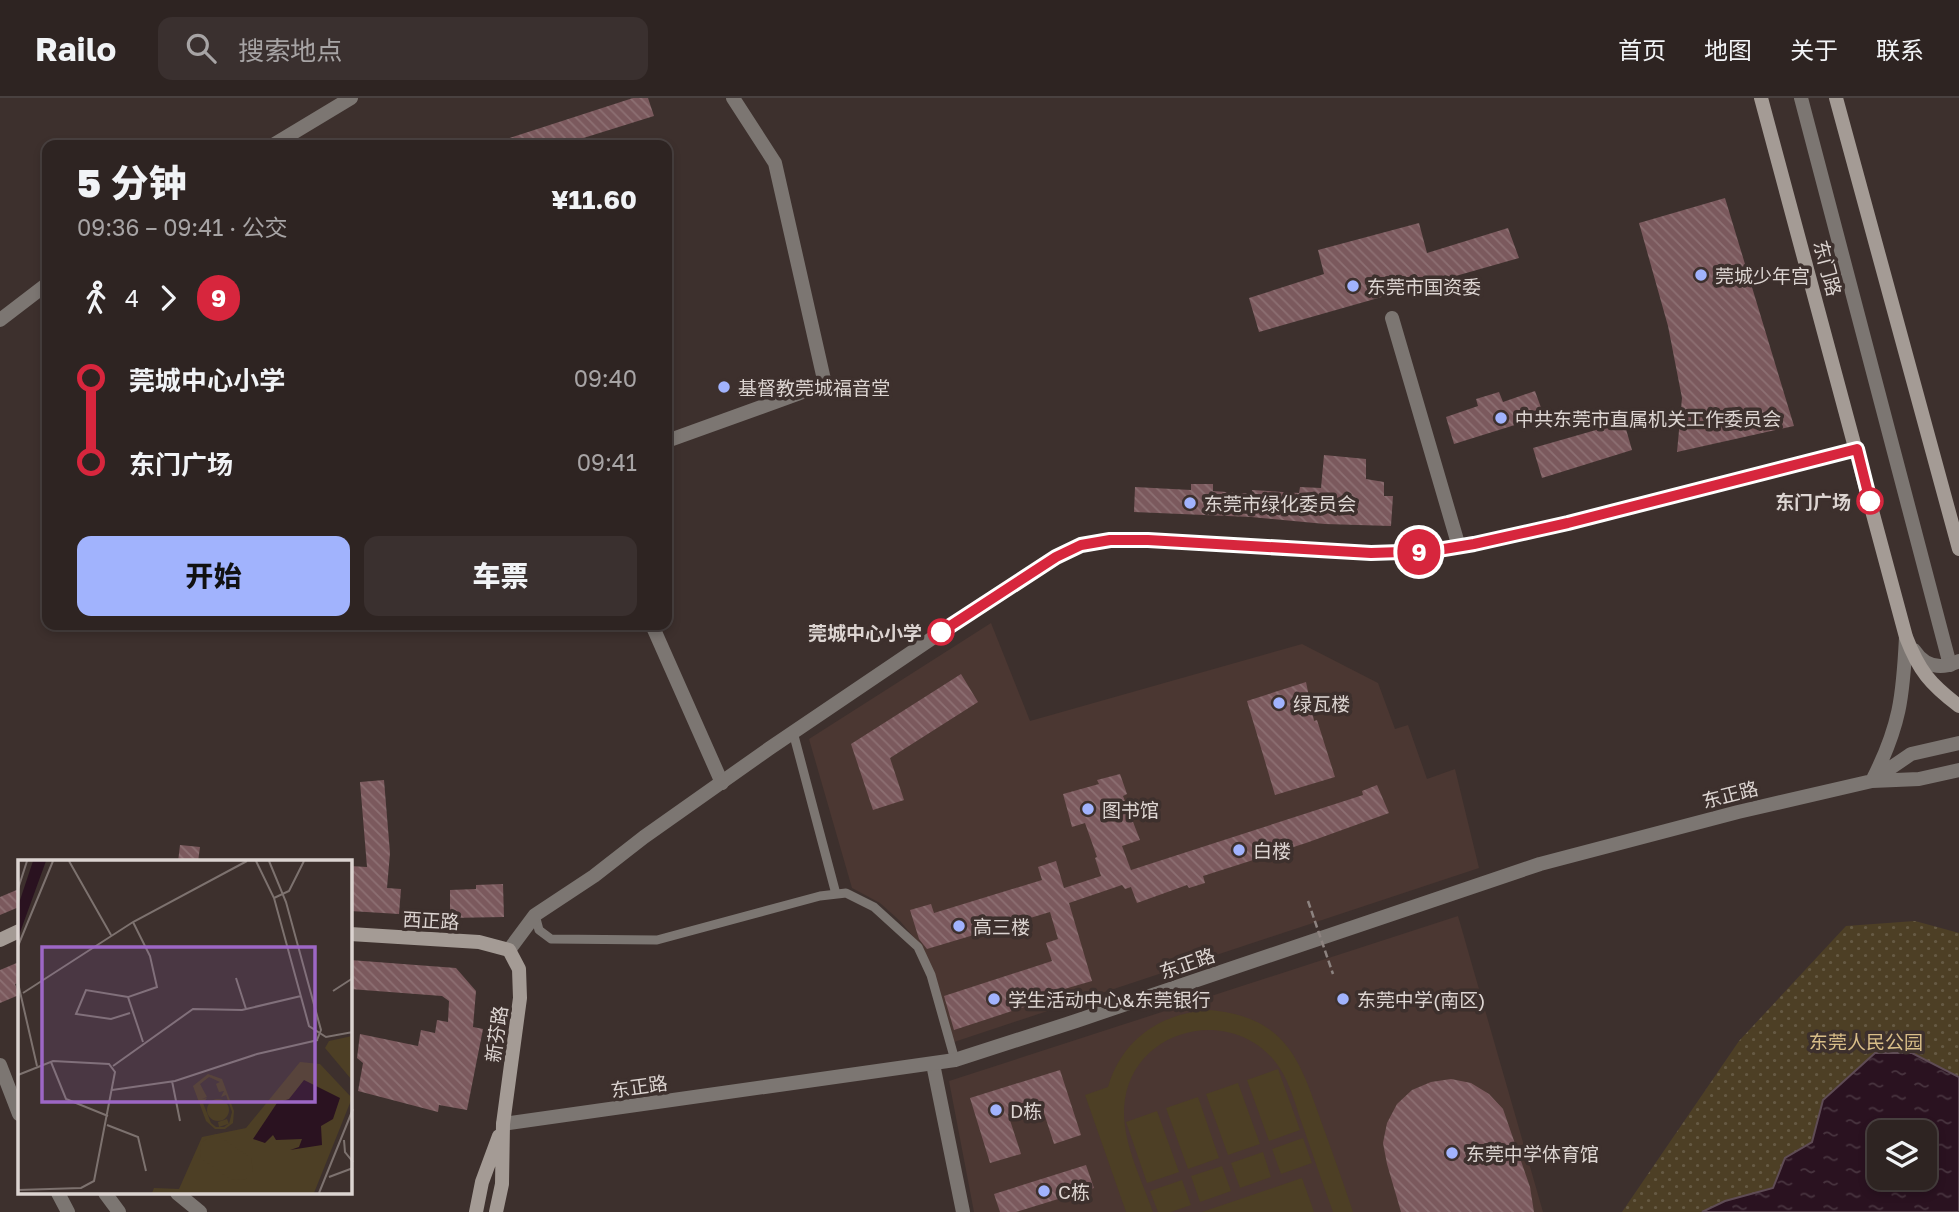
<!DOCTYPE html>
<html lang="zh">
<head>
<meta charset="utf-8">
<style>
  body { margin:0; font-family:"Golos Text","Noto Sans SC",sans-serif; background:#3a302f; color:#f1f3f6; height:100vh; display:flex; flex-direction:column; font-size:26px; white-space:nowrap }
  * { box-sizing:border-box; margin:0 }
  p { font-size:23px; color:#a7a4a5 }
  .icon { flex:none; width:38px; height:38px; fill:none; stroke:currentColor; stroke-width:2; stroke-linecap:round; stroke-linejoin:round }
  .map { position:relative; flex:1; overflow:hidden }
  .panel { position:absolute; left:42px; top:42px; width:630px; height:490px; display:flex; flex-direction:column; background:#2e2422; border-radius:14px; box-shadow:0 4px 10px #0003,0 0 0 2px #494140 }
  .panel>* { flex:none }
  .badge { padding:0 14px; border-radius:23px; font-size:24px; line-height:46px }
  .tools { position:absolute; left:1867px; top:1022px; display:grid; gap:14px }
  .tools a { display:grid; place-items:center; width:70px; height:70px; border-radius:14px; background:#2e2422; box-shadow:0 4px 10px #0003,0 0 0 2px #494140; font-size:35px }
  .map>.badge { position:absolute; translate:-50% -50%; box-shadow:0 0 0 4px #fff }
  .legs { display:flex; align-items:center; gap:10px; height:77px; padding:0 35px; font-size:23px }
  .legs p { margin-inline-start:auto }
  .overview { display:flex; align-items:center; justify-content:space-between; height:119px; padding:0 35px }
  h1 { font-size:38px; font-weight:800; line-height:52px }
  .button { display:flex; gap:14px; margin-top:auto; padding:14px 35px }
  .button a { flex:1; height:80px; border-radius:14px; background:#a1b3fd; color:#111; font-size:28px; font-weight:800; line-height:80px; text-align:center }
  .button a+a { background:#3a302f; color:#f1f3f6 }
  ul { padding:0 35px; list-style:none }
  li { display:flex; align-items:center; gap:24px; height:84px; font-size:26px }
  li i { display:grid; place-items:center; width:10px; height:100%; margin:0 9px; background:currentColor }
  li i::after { content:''; width:18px; height:18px; margin:-9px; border:5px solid; border-radius:50%; background:#2e2422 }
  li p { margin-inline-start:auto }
  li:first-child i { background:linear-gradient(#0000 50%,currentColor 0) }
  li:last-child i { background:linear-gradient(currentColor 50%,#0000 0) }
  header { display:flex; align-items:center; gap:42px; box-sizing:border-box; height:98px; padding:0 35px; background:#2e2422; border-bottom:2px solid #494140 }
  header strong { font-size:33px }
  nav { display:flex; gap:38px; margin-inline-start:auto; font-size:24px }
  .search { width:490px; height:63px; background:#3a302f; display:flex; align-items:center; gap:18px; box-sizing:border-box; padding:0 24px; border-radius:14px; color:#a7a4a5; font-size:26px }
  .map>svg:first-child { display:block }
  .built { fill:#4b3732 }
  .park { fill:url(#park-dots); fill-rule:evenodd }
  .pitch { fill:#4d3f25 }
  .water { fill:url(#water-ripples); stroke:#5f4c55; stroke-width:2; fill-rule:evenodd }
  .building { fill:url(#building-back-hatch) }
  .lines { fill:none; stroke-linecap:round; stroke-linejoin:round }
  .service { stroke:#7c7672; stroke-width:9 }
  .pedestrian { stroke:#7c7672; stroke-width:14 }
  .minor { stroke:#7c7672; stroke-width:14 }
  .tertiary { stroke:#7c7672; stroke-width:14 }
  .secondary { stroke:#a49b95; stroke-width:14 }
  .path-bridge { stroke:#8d8380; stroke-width:2.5; stroke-dasharray:7 3.5; stroke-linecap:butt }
  .line-1-casing { stroke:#fff; stroke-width:16 }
  .line-1 { stroke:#d7263d; stroke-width:10 }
  .poi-dot { fill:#a1b3fd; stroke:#3d302d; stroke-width:2.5 }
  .stop-1-dot { fill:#fff; stroke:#d7263d; stroke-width:3.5 }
  .labels { text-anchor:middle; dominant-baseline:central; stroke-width:7; stroke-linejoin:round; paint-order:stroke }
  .street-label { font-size:19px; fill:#dcd4d1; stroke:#3d302d }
  .poi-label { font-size:19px; fill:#dcd4d1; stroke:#3d302d; text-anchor:start }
  .stop-label { font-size:19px; font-weight:bold; fill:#dcd4d1; stroke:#3d302d; text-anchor:end }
  .park-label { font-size:19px; fill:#d8bd88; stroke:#3d302d }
  .inset-road { fill:none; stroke:#7d726f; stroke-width:2 }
  .view { fill:#9d67c5; fill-opacity:0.15; stroke:#9d67c5; stroke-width:3.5 }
  .inset-edge { fill:none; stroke:#dcd4d1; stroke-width:3.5 }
</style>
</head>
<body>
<header>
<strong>Railo</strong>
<div class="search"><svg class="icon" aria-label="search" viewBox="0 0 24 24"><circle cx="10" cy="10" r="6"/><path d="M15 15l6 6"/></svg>搜索地点</div>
<nav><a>首页</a><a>地图</a><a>关于</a><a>联系</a></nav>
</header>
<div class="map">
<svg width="1959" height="1114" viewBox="0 0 1959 1114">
  <defs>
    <pattern id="park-dots" width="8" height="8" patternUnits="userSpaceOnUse" patternTransform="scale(1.75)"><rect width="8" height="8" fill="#4d3f25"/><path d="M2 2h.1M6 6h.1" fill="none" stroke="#665a44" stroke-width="1.8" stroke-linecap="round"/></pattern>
    <pattern id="water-ripples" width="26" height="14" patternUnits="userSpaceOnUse" patternTransform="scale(1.75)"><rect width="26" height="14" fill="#2a1220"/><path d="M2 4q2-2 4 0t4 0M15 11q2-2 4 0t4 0" fill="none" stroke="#48343f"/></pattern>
    <pattern id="building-back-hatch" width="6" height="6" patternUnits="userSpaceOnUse" patternTransform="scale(1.75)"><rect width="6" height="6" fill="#7b595d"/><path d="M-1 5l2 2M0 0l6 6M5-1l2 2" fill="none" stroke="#8d7073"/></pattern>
  </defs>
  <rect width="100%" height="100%" fill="#3d302d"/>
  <path class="built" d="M991,525L1030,623L1302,546L1378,585L1395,631L1408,627L1427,681L1455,671L1479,770L948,946L921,848L900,823L880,805L852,790L809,641Z
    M1458,818L1543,1114H974L949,983Z"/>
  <path class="park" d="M1915,823L1959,835V1114H1622L1739,943L1846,828ZM1880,1034H1925V1080H1880Z"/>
  <path class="pitch" d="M1209,912C1285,919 1299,959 1321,1023C1332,1053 1343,1084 1353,1114H1333C1322,1084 1312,1054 1301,1023C1294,1002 1288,978 1273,961C1227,908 1136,931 1125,1001C1119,1039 1141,1079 1153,1114H1126L1085,997L1108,989C1122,941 1161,915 1209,912Z
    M1278,971L1300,1032L1269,1043L1247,982Z
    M1238,985L1260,1046L1228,1057L1206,996Z
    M1198,999L1219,1060L1188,1071L1166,1010Z
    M1157,1013L1179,1074L1147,1085L1126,1024Z
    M1303,1040L1312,1065L1281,1076L1272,1051Z
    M1263,1054L1271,1079L1240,1090L1231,1065Z
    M1222,1068L1231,1093L1200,1104L1191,1078Z
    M1302,1080L1314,1114H1202Z
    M1182,1082L1191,1107L1171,1114H1158L1150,1093Z"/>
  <path class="water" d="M1875,955H1912L1959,979V1114H1702L1725,1103L1773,1090L1785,1060L1812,1044L1823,1002ZM1880,1034H1925V1080H1880Z"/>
  <path class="building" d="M633,0H648L654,18L561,47H494V45Z
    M1725,100L1794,328L1677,354L1682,300L1668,228L1639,125Z
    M1419,125L1427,155L1508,130L1519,160L1259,234L1249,200L1324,176L1318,152Z
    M1535,293L1544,318L1454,346L1446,319L1478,308L1476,301L1499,294L1503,304Z
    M1624,324L1632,352L1542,380L1533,350Z
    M1324,357L1366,361V381L1384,384V398H1393L1391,428L1325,426L1251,419L1134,414L1135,389L1191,392V386H1213V393L1252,396V392L1299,395L1300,389L1321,390Z
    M961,576L978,604L890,660L904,702L873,712L851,646Z
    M1306,584L1314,623L1317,622L1335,679L1275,697L1247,603Z
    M1120,676L1127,696L1123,698L1140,742L1122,748L1131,772L1363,697L1362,693L1377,687L1389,715L1306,745L1203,778L1205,785L1189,790L1187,787L1137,805L1131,789L1125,791L1122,787L1069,805L1092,883L1047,896L1049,901L954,932L944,898L1052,863L1046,845L1058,841L1050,814L927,851L919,841L910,812L931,806L934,815L1042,782L1038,769L1056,763L1064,790L1101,778L1095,760L1097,759L1085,725L1072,729L1063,696L1099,686L1097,682Z
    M384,682L390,755L387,790L401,791L399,816L350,813V768L367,769L360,684Z
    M180,747L200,749L198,764H178Z
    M503,786L504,819L450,820V792L476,791V787Z
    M19,791V809L0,817V799Z
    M350,862L456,870L476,893L473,929L483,931L467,1012L439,1007L438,1014L358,993L363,965L357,960L360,936L418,948L421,932L435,935L437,922L448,924L449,903L442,898L350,891Z
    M19,864V885L15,886L19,897L0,905V872Z
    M1060,972L1081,1037L1054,1046L1041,1006L1008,1016L1021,1056L990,1065L970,1000Z
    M1451,981L1471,985L1489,996L1503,1011L1530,1089L1534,1114H1401L1387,1066L1383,1045L1387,1025L1397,1006L1412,992L1431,984Z
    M1086,1067L1094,1090L1016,1114H1000L994,1096Z"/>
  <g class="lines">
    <path class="service" d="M793,634L836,796
      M535,817L539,832L551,841L657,842L820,798L846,795L874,809L918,849L931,877L955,962"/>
    <path class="pedestrian" d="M1801,0L1950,567
      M0,967L19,1016
      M58,1095L68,1114
      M105,1095L119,1114"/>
    <path class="minor" d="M1392,220L1459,449
      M667,343L825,286L775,65L733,0
      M652,527L722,685
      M1914,552C1925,569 1941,572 1959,563
      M933,966L963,1114
      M177,1095L200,1114"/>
    <path class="tertiary" d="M273,47L351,0
      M0,222L47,186
      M1873,682L1911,656L1959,645
      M1872,683C1900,628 1903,599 1906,539
      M509,852L535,817L594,778L644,739L770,650L937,537L1056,459L1081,447L1110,442H1148L1372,455L1432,453L1474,446L1568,425L1857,351
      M503,1026L955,962L1076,923L1540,766L1738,714L1872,683L1919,681L1959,672"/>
    <path class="secondary" d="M1761,0L1906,539C1919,573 1930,586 1959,608
      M1836,0L1959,451
      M350,836L479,844L509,852L519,871L520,900L503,1026L502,1086L496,1114
      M0,842L19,833
      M476,1114L482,1084L499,1038"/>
    <path class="path-bridge" d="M1308,803L1333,876"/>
  </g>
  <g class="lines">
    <g class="line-1-casing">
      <path id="line-1" d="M941,534L1056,459L1081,447L1110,442H1148L1371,455L1432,453L1474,446L1568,425L1857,351L1870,403"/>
    </g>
    <use href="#line-1" class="line-1"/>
  </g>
  <g class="poi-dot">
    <circle cx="1701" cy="177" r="7"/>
    <circle cx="1353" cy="188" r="7"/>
    <circle cx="724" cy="289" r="7"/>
    <circle cx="1501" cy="320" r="7"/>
    <circle cx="1190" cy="405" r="7"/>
    <circle cx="1279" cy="605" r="7"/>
    <circle cx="1088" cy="711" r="7"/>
    <circle cx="1239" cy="752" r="7"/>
    <circle cx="959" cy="828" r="7"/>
    <circle cx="994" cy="901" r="7"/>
    <circle cx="1343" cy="901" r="7"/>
    <circle cx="996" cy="1012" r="7"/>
    <circle cx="1452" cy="1055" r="7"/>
    <circle cx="1044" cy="1093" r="7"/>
  </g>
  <g class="stop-1-dot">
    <circle cx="1870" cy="403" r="12"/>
    <circle cx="941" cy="534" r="12"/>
  </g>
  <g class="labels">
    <g class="street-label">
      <text transform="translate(1828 170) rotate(75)">东门路</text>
      <text transform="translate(1730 696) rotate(-14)">东正路</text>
      <text transform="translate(431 822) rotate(3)">西正路</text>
      <text transform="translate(1187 865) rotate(-19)">东正路</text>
      <text transform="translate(496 936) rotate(-82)">新芬路</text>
      <text transform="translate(639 988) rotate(-8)">东正路</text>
    </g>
    <g class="poi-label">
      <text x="1715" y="177">莞城少年宫</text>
      <text x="1367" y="188">东莞市国资委</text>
      <text x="738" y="289">基督教莞城福音堂</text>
      <text x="1515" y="320">中共东莞市直属机关工作委员会</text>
      <text x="1204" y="405">东莞市绿化委员会</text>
      <text x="1293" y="605">绿瓦楼</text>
      <text x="1102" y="711">图书馆</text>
      <text x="1253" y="752">白楼</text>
      <text x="973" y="828">高三楼</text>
      <text x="1008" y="901">学生活动中心&amp;东莞银行</text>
      <text x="1357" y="901">东莞中学(南区)</text>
      <text x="1010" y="1012">D栋</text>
      <text x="1466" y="1055">东莞中学体育馆</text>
      <text x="1058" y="1093">C栋</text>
    </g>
    <g class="stop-label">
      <text x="1851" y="403">东门广场</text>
      <text x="922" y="534">莞城中心小学</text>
    </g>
    <g class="park-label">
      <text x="1866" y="943">东莞人民公园</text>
    </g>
  </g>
  <g transform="translate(18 762)">
    <rect width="334" height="334" fill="#3d302d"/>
    <path d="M334,176L335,219H333L307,188L311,181ZM282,202L302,204L334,238L296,333H134L136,328L161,329L184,277L228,268Z" fill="#4d3f25"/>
    <path d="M190,214L204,219L216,251L215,263L207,269H197L188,261L175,226ZM191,217L202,222L198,224L201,232L206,231L203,237L208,235L214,252L211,264L209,259L200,262L201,267L210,264L206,267H198L193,263L185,243L189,238L184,239L189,237L182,224ZM189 250a11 11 0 1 1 22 0a11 11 0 1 1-22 0ZM198,274L233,298L235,311L228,319L213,320L183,298L182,283Z" fill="#4d3f25" fill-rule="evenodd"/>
    <path d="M15,1H28L0,78V46ZM286,220L322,238L315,259L303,266L304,285L272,290L281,287L284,279L258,280L255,275L247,283L235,279L259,243L271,239Z" fill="#2a1220"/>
    <path class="inset-road" d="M51,1L93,75M238,1L256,38L291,166L308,177L335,172M251,1L268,42L303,170L299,180M0,29L9,1M256,38L271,31L286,1M115,62L132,96L139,127L110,137L125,182M0,86L35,1M218,118L228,149M0,123L19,206M315,131L335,118M5,133L115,62L229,1M110,137L68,130L58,154L93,159L112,153M33,202L48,239L90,256M95,206L175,149L224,150L283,136M0,215L35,201L91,204L97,212L76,321L63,328L0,330M154,221L162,261M94,230L157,221L239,194L300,180M89,265L120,277L128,311M326,280L327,292L335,302M311,317L335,308M301,333L335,249"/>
    <path class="view" d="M24,87H297V242H24Z"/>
    <rect width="334" height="334" class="inset-edge"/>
  </g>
</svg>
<div class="tools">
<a><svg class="icon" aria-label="layers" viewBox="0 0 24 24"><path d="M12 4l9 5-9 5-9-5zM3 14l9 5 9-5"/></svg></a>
</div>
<b class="badge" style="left:1419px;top:454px;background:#d7263d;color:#fff">9</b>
<section class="panel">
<div class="overview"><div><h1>5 分钟</h1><p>09:36 – 09:41 · 公交</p></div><b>¥11.60</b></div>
<div class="legs"><svg class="icon" aria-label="walk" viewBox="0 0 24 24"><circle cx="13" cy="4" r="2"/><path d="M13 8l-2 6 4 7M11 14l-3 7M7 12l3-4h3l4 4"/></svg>4<svg class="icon" aria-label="forward" viewBox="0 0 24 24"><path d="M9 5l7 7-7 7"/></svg><b class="badge" style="background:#d7263d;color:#fff">9</b></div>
<ul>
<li><i style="color:#d7263d"></i><b>莞城中心小学</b><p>09:40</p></li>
<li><i style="color:#d7263d"></i><b>东门广场</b><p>09:41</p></li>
</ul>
<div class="button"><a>开始</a><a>车票</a></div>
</section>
</div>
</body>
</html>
